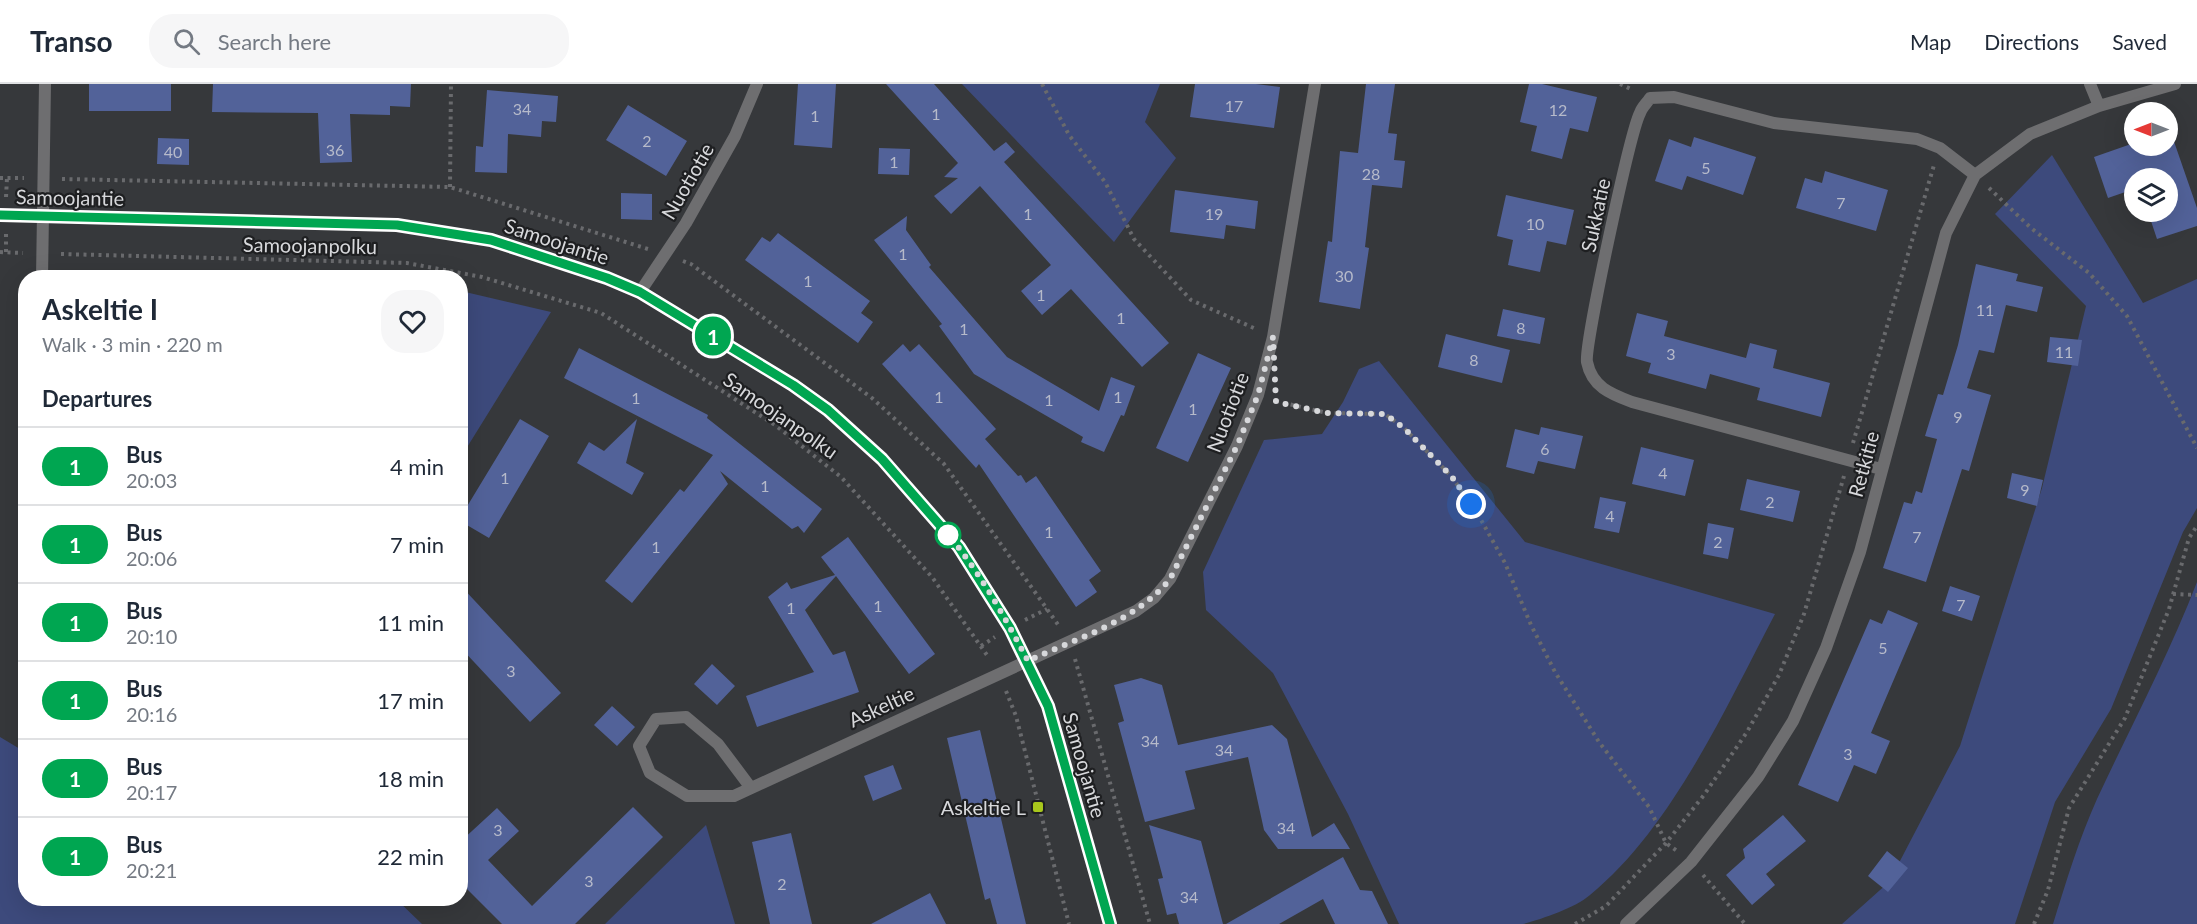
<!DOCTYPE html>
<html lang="en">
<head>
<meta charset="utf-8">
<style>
  body { margin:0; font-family:Lato,sans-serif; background:#f6f6f7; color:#1f2937; height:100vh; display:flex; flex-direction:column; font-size:22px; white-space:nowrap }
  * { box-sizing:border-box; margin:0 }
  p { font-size:20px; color:#747a83 }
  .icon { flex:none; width:33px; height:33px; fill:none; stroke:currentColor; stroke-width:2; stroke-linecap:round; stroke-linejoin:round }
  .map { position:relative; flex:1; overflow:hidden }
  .details { position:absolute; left:18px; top:186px; width:450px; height:636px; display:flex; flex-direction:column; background:#fff; border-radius:24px; box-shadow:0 6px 24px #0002 }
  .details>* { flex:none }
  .badge { padding:0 12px; border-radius:20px; font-size:21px; line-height:39px }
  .needle { width:39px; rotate:270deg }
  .controls { position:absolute; left:2124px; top:18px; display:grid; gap:12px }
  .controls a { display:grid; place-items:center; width:54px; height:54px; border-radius:50%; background:#fff; box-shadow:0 6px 24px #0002; font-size:30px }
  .you { position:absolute; width:30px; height:30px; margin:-15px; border:4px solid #fff; border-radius:50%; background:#1a73e8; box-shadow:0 0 0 9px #1a73e833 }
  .map>.badge { position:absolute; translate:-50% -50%; box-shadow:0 0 0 3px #fff }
  h2 { padding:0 24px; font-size:22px; line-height:54px }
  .round { display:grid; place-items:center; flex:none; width:63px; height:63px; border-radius:24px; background:#f6f6f7 }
  .summary { display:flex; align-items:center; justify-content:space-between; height:102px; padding:0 24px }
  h1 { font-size:28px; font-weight:700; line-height:45px }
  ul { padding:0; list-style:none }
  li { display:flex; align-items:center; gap:18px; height:78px; padding:0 24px; border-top:2px solid #e0e1e3 }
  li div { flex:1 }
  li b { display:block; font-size:22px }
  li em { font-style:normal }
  li .badge { min-width:66px; font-weight:700; text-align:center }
  header { display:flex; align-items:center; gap:36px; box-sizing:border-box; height:84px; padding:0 30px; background:#fff; border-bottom:2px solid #e0e1e3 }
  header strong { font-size:28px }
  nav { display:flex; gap:33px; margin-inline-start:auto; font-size:21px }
  .search { width:420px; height:54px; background:#f6f6f7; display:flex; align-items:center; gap:15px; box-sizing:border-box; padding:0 21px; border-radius:24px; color:#747a83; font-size:22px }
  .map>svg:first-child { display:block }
  .green { fill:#3d4a7c }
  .building { fill:#526299 }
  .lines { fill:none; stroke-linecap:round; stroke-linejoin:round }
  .path { stroke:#696a6d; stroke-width:4; stroke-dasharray:3 4.5; stroke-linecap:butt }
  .minor { stroke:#6e6e70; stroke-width:12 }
  .tertiary { stroke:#6e6e70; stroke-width:12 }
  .line-casing { stroke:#fff; stroke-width:14 }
  .line { stroke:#00a651; stroke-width:9 }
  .walk { stroke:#d7d8db; stroke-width:6; stroke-dasharray:0 10.8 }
  .stop-dot { fill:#fff; stroke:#00a651; stroke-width:3 }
  .poi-dot { fill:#a8c71c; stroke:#1e1f21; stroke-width:2 }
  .labels { text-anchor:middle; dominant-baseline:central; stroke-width:4.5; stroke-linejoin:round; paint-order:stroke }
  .number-label { font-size:16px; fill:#b6baca }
  .street-label { font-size:20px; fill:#d7d8db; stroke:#1e1f21 }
  .poi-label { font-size:20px; fill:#d7d8db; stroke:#1e1f21; text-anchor:end }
</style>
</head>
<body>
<header>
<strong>Transo</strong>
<div class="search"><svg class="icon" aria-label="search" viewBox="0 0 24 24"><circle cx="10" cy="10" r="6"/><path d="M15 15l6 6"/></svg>Search here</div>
<nav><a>Map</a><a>Directions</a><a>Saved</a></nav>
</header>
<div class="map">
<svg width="2197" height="840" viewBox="0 0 2197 840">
  <rect width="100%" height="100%" fill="#36383b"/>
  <path class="green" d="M962,0H1160L1145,38L1176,74L1114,158Z
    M2052,71L2143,219L2197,195V424L2183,448L2111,625L2055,718L2015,840H1842L1889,798L1960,662L2042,404L2086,222L1995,130Z
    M461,207L551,228L461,373L460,207Z
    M1379,277L1525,458L1775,530C1726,623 1672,744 1590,811C1575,824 1542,835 1523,840H1399L1348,730L1273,589L1206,526L1203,488L1264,356L1322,350L1343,318L1359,285Z
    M2197,498V840H2053C2066,798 2079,755 2097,715C2131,642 2168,573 2197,498Z
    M0,653L25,668L26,814L396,815L422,840H0Z
    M706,741L735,840H605Z"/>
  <path class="building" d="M89,0H171V27H89Z
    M213,0H411L410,23L390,22V31L350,30L352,78L320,79L318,29L212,28Z
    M798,0H836L832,64L794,61Z
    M886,0H934L994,67L1006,58L1015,68L1004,78L1169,259L1142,283L1071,205L1042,231L1021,207L1051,181L980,102L951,130L934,112L958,94L944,93L958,79Z
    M1195,0H1256L1280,3L1274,44L1190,33Z
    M1366,0H1395L1388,49L1397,50L1394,76L1405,77L1402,104L1372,101L1365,163L1369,164L1360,225L1319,218L1328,157L1332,158L1340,67L1358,69Z
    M1529,0H1542L1597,13L1588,48L1570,44L1562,75L1531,67L1537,42L1520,38Z
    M487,6L558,12L556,38L542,37L541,53L508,50L507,89L475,88L476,62L483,63Z
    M628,21L687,57L666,92L606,56Z
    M2170,46L2197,124V142L2157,155L2148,128H2168V94H2134V105L2108,114L2094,73L2134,59V62H2168V47Z
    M1694,53L1756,73L1743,111L1687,92L1682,106L1655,97L1669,55L1691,63Z
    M158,54L189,55V81L157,80Z
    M879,64L910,65L909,91L878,90Z
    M1825,87L1888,106L1876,147L1796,124L1805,94L1822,99Z
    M1175,106L1258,117L1255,145L1226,141L1224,155L1170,148Z
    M621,109L652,110V136L621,135Z
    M1506,111L1574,126L1566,161L1547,157L1540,188L1508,181L1513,156L1497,152Z
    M907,132L906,146L931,181L929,183L1007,273L1099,327L1111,293L1135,302L1124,332L1121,331L1104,368L1081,358L1083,353L974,290L939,242L942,240L874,156Z
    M778,149L870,217L861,229L873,238L858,259L745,176L762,153L770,158Z
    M1976,180L2018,190L2016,197L2043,203L2037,228L2006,221L1994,269L1979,266L1967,304L1991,311L1969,387L1962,385L1926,498L1883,484L1904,418L1912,420L1916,407L1922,409L1937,355L1925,352L1938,310L1943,311L1958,261Z
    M1503,225L1545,234L1540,260L1497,252Z
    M1637,229L1668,237L1664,252L1746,274L1750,259L1777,266L1773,284L1830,299L1821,333L1757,316L1760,304L1710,290L1706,305L1648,289L1651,279L1626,272Z
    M1446,250L1510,266L1502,299L1438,283Z
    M2050,253L2082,256L2078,282L2047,278Z
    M903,260L910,268L919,260L996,345L985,355L1018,392L1021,391L1026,399L1036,392L1101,487L1089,496L1097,508L1076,523L979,380L976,384L882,280Z
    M579,264L708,331L707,334L822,425L804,449L798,442L792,445L720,387L728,400L632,519L605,497L680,405L684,408L713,371L564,294Z
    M1198,269L1231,284L1188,378L1156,364Z
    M520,335L549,352L489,454L460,437V434Z
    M637,335L626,379L644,389L632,411L577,379L589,358L604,367Z
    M1541,343L1583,352L1575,385L1538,377L1534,390L1506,383L1515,345L1539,351Z
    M1641,363L1694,376L1685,412L1632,400Z
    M2012,389L2043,396L2037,422L2007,414Z
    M1747,395L1800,407L1793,438L1740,426Z
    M1600,413L1626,418L1619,449L1594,444Z
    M1708,439L1734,444L1728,475L1703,470Z
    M848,453L935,570L909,590L836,492L805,526L833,571L845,567L859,608L757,643L746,612L814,588L768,513L787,498L791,505L835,491L821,473Z
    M460,501L561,609L530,638L460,563Z
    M1950,502L1980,512L1972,537L1942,527Z
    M1888,526L1918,539L1871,649L1890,657L1876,690L1854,681L1838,718L1798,701L1870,535L1882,540Z
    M712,580L735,602L717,621L694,600Z
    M1141,594L1162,601L1178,661L1272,641L1287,655L1312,753L1334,739L1350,765H1278L1264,746L1248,673L1185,687L1195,725L1145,738L1118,639L1124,637L1114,601Z
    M612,622L635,643L617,662L594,641Z
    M980,646L1026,840H997L990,814L985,816L947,654Z
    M893,681L902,705L873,717L864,692Z
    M633,723L663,753L575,840H502L460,798V758L497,724L519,747L488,776L532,822Z
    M1783,731L1806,757L1766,790L1775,801L1752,821L1726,791L1745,774L1743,765Z
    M1149,741L1201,757L1223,840H1179L1176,829L1167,831L1158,795L1163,794Z
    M791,749L812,840H770L752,758Z
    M1887,767L1908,784L1888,808L1868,792Z
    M1343,773L1360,806L1372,807L1388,840H1335L1323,815L1279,840H1226Z
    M930,809L946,840H871Z"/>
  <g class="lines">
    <path class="path" d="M1042,0L1069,51L1105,98L1134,155L1191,216L1256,245
      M1620,0L1633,6
      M0,94H24
      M62,95L450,103L648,165
      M450,103L451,0
      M1989,104L2031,144L2089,189L2127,232L2197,364
      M6,113L7,94
      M6,150V168
      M0,168L23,169
      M61,170L407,179L482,193L601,229L775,341L841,393L932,493L989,574
      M683,177L691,180L872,314L944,380L1059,542
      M1276,317L1327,329L1385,330L1404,344L1452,393L1480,434L1505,479L1531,541L1555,588L1599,658L1649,723L1666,759L1677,767
      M1853,359L1934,81
      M2173,510L2197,511
      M1025,536L1047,525
      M981,562L995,553
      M1075,575L1150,840
      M1006,607L1016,632L1069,840
      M1703,791L1745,840
      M1575,840L1606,822L1666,759L1704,711L1747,648L1779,591L1804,530L1844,392
      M2034,840L2048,806L2069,724L2125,634L2169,525L2189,454L2197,442"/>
    <path class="minor" d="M2090,0L2099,22
      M42,194L45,0
      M640,208L686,139L735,52L757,0
      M1881,385L1632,318C1611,310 1592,303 1587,278C1584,262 1630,49 1640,29C1642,23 1647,19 1650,14L1674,13L1774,39L1917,55L1940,64L1975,91
      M751,704L718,660L686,633L656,635L639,662L650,689L687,712H734L1136,527L1154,514L1170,495L1237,362L1258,311L1273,253L1315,0
      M1626,840L1691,778L1758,693L1793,637L1826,564L1860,468L1946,149L1975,91L2030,50L2099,22L2175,0"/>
    <path class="tertiary" d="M0,131L397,141L491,156L607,194L640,208L793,301L828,326L882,375L959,463L1010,544L1048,622L1110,840"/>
  </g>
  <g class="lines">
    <g class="line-casing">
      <path id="line" d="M0,131L397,141L491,156L607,194L640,208L793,301L828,326L882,375L959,463L1010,544L1048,622L1110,840"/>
    </g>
    <use href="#line" class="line"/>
    <path class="walk" d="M948,451L943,445C978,484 1004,532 1028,577C1077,554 1135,538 1170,495L1237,362L1258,311L1273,253L1276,318L1327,329L1385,330L1404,344L1452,393L1471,420"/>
  </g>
  <circle class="stop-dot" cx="948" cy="451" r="12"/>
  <rect class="poi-dot" x="1032" y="717" width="12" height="12" rx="3"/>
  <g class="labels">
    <g class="number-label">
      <text x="1234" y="21">17</text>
      <text x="522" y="24">34</text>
      <text x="1558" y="25">12</text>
      <text x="936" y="29">1</text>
      <text x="815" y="31">1</text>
      <text x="647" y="56">2</text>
      <text x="335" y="65">36</text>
      <text x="173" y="67">40</text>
      <text x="894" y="77">1</text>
      <text x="1706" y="83">5</text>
      <text x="1371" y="89">28</text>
      <text x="1841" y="118">7</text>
      <text x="1028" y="129">1</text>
      <text x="1214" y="129">19</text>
      <text x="1535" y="139">10</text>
      <text x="903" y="169">1</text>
      <text x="1344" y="191">30</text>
      <text x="808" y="196">1</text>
      <text x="1041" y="210">1</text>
      <text x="1985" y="225">11</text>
      <text x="1121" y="233">1</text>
      <text x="1521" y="243">8</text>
      <text x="964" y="244">1</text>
      <text x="2064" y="267">11</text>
      <text x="1671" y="269">3</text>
      <text x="1474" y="275">8</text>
      <text x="939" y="312">1</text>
      <text x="1118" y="312">1</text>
      <text x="636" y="313">1</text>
      <text x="1049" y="315">1</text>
      <text x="1193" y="324">1</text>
      <text x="1958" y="332">9</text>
      <text x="1545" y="364">6</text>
      <text x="1663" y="388">4</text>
      <text x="505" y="393">1</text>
      <text x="765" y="401">1</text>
      <text x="2025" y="405">9</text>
      <text x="1770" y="417">2</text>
      <text x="1610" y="431">4</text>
      <text x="1049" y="447">1</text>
      <text x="1917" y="452">7</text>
      <text x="1718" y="457">2</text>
      <text x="656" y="462">1</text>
      <text x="1961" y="520">7</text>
      <text x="878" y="521">1</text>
      <text x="791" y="523">1</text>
      <text x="1883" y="563">5</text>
      <text x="511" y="586">3</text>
      <text x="1150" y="656">34</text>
      <text x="1224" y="665">34</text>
      <text x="1848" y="669">3</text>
      <text x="1286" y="743">34</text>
      <text x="498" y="745">3</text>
      <text x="589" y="796">3</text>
      <text x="782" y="799">2</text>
      <text x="1189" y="812">34</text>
    </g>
    <g class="street-label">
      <text transform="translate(687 97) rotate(-60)">Nuotiotie</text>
      <text transform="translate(70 113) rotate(1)">Samoojantie</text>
      <text transform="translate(1595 131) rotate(-78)">Sukkatie</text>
      <text transform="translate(557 157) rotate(18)">Samoojantie</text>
      <text transform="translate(310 161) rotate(1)">Samoojanpolku</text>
      <text transform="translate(1227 328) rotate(-69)">Nuotiotie</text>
      <text transform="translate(781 331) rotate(35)">Samoojanpolku</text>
      <text transform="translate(1863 380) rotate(-75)">Retkitie</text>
      <text transform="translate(881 622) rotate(-25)">Askeltie</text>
      <text transform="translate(1085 681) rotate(74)">Samoojantie</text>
    </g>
    <g class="poi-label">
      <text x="1026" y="723">Askeltie L</text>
    </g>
  </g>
</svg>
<div class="controls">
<a><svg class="needle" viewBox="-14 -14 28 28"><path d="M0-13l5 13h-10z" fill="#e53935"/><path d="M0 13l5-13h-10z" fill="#747a83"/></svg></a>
<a><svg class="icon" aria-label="layers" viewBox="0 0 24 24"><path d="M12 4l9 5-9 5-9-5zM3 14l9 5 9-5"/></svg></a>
</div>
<div class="you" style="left:1471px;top:420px"></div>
<b class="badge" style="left:713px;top:252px;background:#00a651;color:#fff">1</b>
<section class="details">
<div class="summary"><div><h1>Askeltie I</h1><p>Walk · 3 min · 220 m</p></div><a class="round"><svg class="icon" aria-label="heart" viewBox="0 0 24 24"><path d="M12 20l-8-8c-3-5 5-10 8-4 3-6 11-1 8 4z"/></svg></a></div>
<h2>Departures</h2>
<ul>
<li><span class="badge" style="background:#00a651;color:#fff">1</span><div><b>Bus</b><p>20:03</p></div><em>4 min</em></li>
<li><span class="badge" style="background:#00a651;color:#fff">1</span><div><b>Bus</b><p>20:06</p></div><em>7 min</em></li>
<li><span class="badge" style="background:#00a651;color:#fff">1</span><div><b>Bus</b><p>20:10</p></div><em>11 min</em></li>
<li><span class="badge" style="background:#00a651;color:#fff">1</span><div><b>Bus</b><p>20:16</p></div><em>17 min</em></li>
<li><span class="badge" style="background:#00a651;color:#fff">1</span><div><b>Bus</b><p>20:17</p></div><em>18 min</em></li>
<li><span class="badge" style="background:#00a651;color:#fff">1</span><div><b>Bus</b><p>20:21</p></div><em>22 min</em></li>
</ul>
</section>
</div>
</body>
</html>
